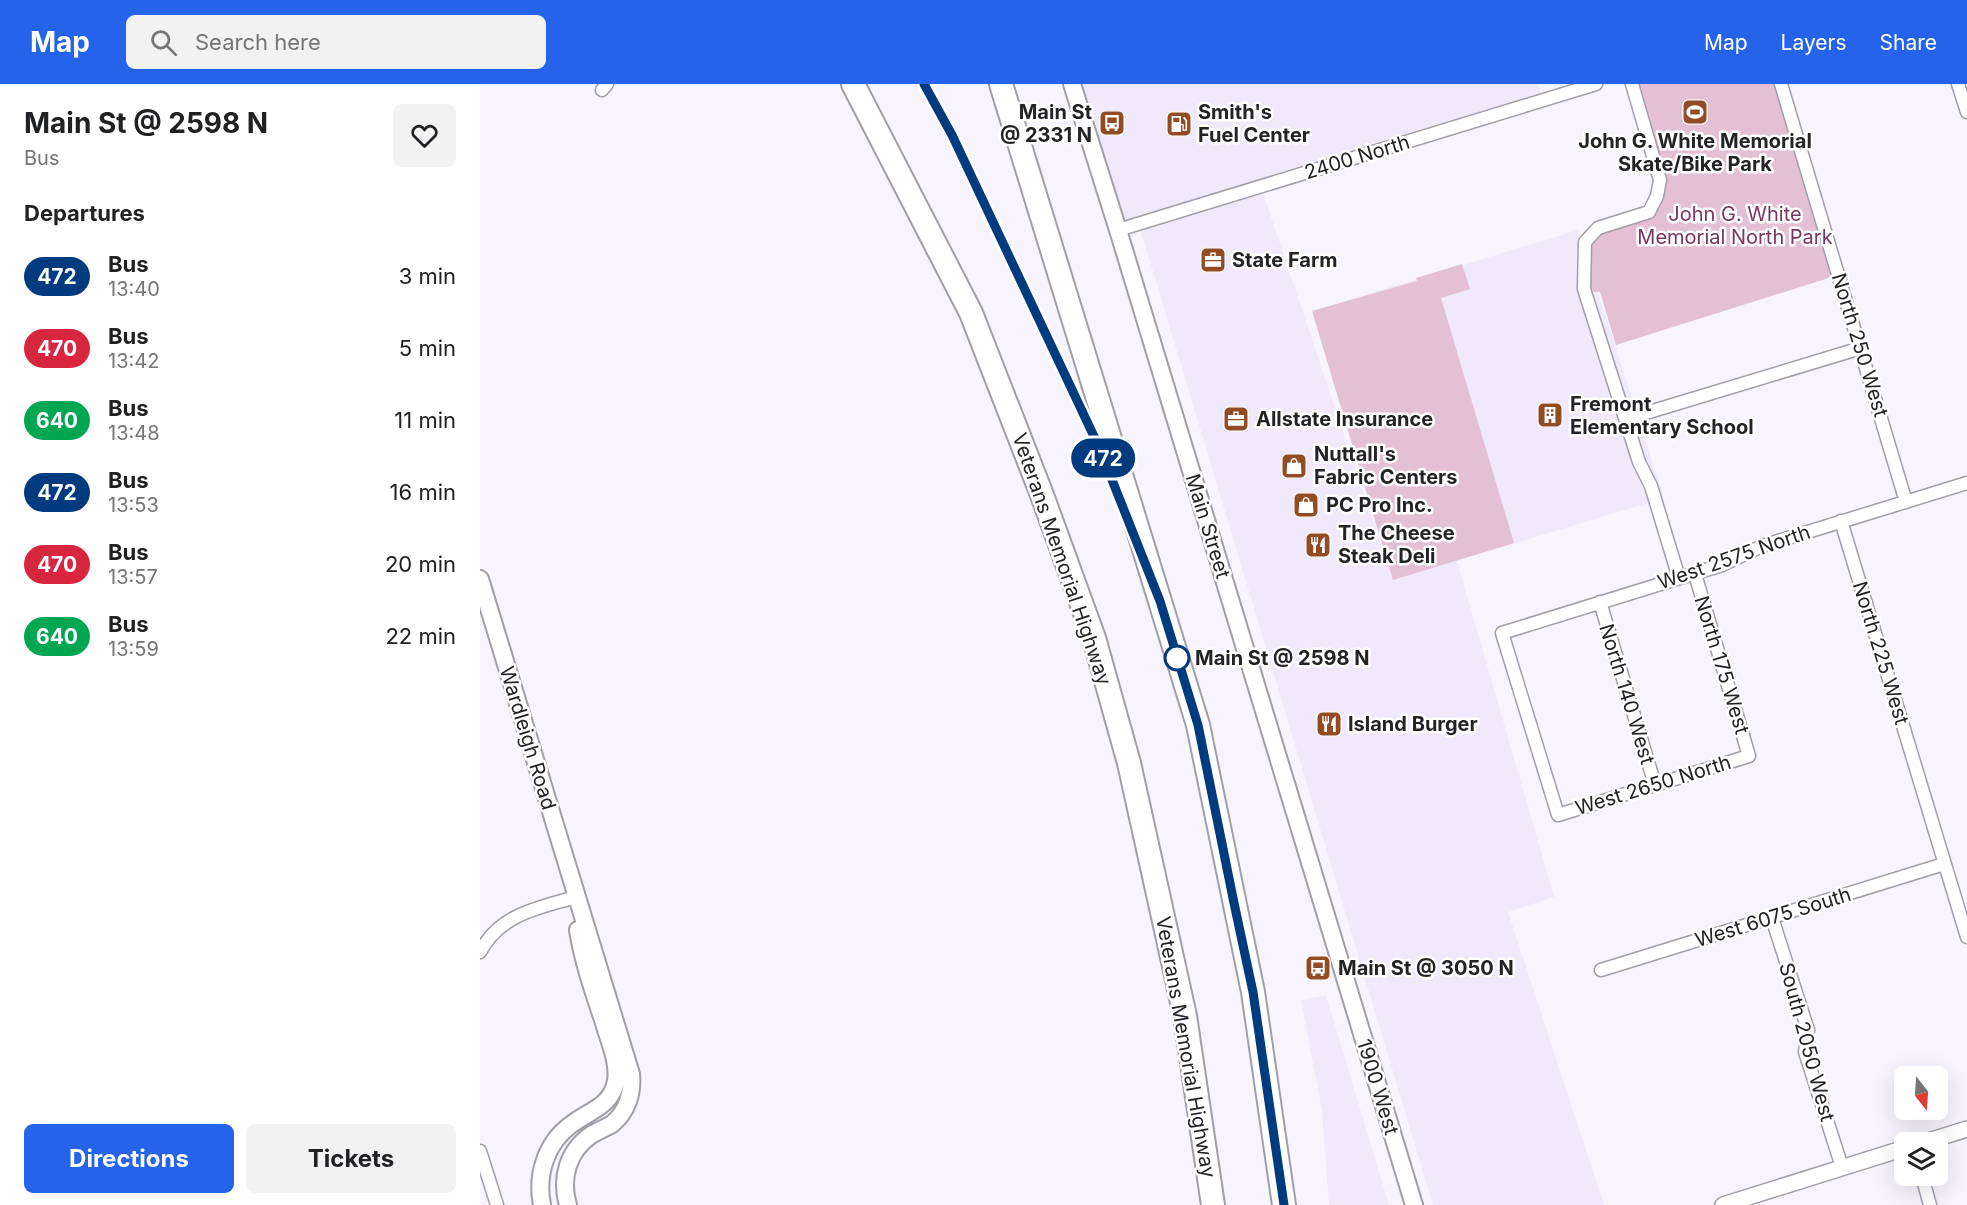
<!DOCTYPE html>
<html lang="en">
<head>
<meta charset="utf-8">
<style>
  body { margin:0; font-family:Inter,sans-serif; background:#f2f2f2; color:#202124; height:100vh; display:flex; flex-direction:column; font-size:22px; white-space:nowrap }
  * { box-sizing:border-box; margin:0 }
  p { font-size:20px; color:#757577 }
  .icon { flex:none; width:33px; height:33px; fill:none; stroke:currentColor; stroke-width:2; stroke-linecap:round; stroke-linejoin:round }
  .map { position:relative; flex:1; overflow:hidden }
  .drawer { display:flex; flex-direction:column; background:#fff; width:480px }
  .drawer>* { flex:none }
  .badge { padding:0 12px; border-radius:20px; font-size:21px; line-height:39px }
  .needle { width:39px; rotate:163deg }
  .fabs { position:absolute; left:1414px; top:982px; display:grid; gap:12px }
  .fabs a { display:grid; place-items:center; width:54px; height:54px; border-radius:9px; background:#fff; box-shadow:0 6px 24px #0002; font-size:30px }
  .map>.badge { position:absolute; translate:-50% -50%; box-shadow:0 0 0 3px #fff }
  h2 { padding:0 24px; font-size:22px; line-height:54px }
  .round { display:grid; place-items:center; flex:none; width:63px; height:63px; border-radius:9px; background:#f2f2f2 }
  .headline { display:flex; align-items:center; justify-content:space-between; height:102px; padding:0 24px }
  h1 { font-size:28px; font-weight:700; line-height:45px }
  .primary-button { display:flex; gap:12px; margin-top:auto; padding:12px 24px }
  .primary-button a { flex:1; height:69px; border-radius:9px; background:#2563eb; color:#fff; font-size:24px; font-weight:700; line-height:69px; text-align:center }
  .primary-button a+a { background:#f2f2f2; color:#202124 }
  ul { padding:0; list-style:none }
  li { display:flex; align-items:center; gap:18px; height:72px; padding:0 24px }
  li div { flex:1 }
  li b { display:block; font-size:22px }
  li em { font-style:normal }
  li .badge { min-width:66px; font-weight:700; text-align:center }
  header { display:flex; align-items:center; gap:36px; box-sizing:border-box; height:84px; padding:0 30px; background:#2563eb; color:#fff }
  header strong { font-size:28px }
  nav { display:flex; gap:33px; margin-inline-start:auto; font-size:21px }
  .search { width:420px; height:54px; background:#f2f2f2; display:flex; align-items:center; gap:15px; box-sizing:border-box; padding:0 21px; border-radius:9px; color:#757577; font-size:22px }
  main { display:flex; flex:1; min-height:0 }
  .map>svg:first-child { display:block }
  .built { fill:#efe9fb }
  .green { fill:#e3c0d4 }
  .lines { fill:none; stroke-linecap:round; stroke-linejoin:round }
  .minor-casing { stroke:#a19ea7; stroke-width:15 }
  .tertiary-casing { stroke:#a19ea7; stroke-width:18 }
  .secondary-casing { stroke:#a19ea7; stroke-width:20 }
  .motorway-casing { stroke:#a19ea7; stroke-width:26 }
  .minor { stroke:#fff; stroke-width:12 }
  .tertiary { stroke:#fff; stroke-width:15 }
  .secondary { stroke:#fff; stroke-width:16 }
  .motorway { stroke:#fff; stroke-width:22 }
  .line-casing { stroke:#fff; stroke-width:14 }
  .line { stroke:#003b80; stroke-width:9 }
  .stop-dot { fill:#fff; stroke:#003b80; stroke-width:3 }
  .labels { text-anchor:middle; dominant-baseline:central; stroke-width:5; stroke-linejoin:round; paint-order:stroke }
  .poi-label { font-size:20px; font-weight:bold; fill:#232226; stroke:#fff; text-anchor:start }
  .street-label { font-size:20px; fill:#232226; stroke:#fff }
  .park-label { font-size:20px; fill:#793661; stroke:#fff }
  .stop-label { font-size:20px; font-weight:bold; fill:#232226; stroke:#fff; text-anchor:start }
</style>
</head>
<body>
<header>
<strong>Map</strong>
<div class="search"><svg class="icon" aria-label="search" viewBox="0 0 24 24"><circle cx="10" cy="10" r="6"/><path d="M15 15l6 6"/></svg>Search here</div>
<nav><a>Map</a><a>Layers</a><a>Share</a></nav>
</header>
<main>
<section class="drawer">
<div class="headline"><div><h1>Main St @ 2598 N</h1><p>Bus</p></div><a class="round"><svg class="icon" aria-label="heart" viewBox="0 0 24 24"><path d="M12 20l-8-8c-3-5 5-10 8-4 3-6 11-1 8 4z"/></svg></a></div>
<h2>Departures</h2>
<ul>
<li><span class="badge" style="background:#003b80;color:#fff">472</span><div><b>Bus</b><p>13:40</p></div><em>3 min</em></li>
<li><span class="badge" style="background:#d7263d;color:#fff">470</span><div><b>Bus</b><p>13:42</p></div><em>5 min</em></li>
<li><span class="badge" style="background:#00a651;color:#fff">640</span><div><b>Bus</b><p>13:48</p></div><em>11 min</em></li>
<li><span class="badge" style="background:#003b80;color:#fff">472</span><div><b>Bus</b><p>13:53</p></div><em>16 min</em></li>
<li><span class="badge" style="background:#d7263d;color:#fff">470</span><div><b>Bus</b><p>13:57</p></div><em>20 min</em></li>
<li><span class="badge" style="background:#00a651;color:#fff">640</span><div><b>Bus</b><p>13:59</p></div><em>22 min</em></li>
</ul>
<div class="primary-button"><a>Directions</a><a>Tickets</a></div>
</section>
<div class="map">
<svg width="1487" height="1121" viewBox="0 0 1487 1121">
  <rect width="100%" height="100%" fill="#f7f4fe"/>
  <path class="built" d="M594,0H1058L1061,10L779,97L904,469L832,227L1098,146L1184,414L977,477L1074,813L1028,828L1124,1121H953L660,144L738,109L637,140Z
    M846,911L909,1121H849L842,1027L821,916Z"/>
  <path class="green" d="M1157,0H1294L1352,193L1136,261L1120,208H1113C1109,195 1102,176 1109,162C1116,147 1165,124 1181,115L1186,96Z
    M982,180L990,205L961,214L1034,459L913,496L832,227L937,197L936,194Z"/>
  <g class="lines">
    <g class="minor-casing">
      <path id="minor" d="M1152,0L1180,96L1177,112L1169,128L1118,144L1105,158L1104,205L1159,378L1171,402L1199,494
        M1301,0L1426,418
        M1478,0L1487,28
        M122,6L127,0
        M638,146L1116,0
        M1146,335L1381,264
        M1361,437L1487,853
        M1215,490L1269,672L1078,731L1022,549L1242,481L1282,462L1487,399
        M1120,518L1175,701
        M1292,834L1328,946L1325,968L1362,1083
        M0,868C20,830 58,824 96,813
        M1121,886L1464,780
        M0,1067L17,1121
        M1442,1092L1450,1121"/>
    </g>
    <g class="tertiary-casing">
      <path id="tertiary" d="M1442,1059L1487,1045
        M1243,1121L1425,1064"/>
    </g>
    <g class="secondary-casing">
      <path id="secondary" d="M592,0L638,146L934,1121
        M0,495L151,990C153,1009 147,1028 132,1040C125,1044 118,1047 111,1051C88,1067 80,1094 88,1121
        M62,1121C56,1091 66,1058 92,1040C110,1026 131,1023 136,997C139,978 129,957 124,939C114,909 103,878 98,846"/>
    </g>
    <g class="motorway-casing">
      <path id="motorway" d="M373,0L491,229L562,411L614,554L649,679L705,932L733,1121
        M521,0L718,641L773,908L804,1121"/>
    </g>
    <use href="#minor" class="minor"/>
    <use href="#tertiary" class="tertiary"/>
    <use href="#secondary" class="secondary"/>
    <use href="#motorway" class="motorway"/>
  </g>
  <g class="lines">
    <g class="line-casing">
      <path id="line" d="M444,0L472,51L619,363L680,517L718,641L754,819L773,908L804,1121"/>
    </g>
    <use href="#line" class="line"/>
  </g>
  <defs>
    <g id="stadium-square" transform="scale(1.35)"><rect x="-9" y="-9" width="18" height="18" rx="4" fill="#924c24" stroke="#fff"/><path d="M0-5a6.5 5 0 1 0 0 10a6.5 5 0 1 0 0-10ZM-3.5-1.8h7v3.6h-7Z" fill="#fff"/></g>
    <g id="bus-square" transform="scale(1.35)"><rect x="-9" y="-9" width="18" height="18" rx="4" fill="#924c24" stroke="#fff"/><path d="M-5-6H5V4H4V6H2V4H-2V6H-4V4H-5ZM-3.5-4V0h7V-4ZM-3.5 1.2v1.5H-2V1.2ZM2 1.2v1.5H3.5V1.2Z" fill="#fff"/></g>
    <g id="fuel-square" transform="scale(1.35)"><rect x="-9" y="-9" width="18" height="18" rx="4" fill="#924c24" stroke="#fff"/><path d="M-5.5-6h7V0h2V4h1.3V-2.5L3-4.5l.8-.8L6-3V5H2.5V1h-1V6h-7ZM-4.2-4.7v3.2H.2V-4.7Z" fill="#fff"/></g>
    <g id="office-square" transform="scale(1.35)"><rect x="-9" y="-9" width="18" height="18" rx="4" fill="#924c24" stroke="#fff"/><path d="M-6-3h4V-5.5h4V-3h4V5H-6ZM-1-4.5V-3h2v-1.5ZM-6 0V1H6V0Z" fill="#fff"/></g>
    <g id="building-square" transform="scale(1.35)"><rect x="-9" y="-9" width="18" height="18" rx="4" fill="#924c24" stroke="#fff"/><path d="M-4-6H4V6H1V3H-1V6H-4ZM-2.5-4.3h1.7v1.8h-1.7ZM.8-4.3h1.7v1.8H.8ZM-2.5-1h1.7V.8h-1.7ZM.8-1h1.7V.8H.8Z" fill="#fff"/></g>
    <g id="shop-square" transform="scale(1.35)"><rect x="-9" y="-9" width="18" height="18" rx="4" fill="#924c24" stroke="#fff"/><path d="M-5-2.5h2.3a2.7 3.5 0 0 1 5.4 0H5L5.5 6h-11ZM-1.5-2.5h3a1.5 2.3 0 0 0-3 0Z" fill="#fff"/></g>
    <g id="restaurant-square" transform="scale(1.35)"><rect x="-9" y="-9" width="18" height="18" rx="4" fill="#924c24" stroke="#fff"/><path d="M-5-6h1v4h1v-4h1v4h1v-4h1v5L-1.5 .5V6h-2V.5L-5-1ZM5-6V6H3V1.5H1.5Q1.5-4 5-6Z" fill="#fff"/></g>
  </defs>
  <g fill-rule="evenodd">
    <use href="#stadium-square" x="1215" y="28"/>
    <use href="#bus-square" x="632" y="39"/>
    <use href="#fuel-square" x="699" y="40"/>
    <use href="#office-square" x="733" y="176"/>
    <use href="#building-square" x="1070" y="331"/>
    <use href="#office-square" x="756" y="335"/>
    <use href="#shop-square" x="814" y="382"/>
    <use href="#shop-square" x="826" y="421"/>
    <use href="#restaurant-square" x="838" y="461"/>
    <use href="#restaurant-square" x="849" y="640"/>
    <use href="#bus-square" x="838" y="884"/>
  </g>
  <circle class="stop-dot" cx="697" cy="574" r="12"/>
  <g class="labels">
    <g class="poi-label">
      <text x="612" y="28" text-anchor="end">Main St<tspan x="612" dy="23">@ 2331 N</tspan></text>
      <text x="718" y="28">Smith's<tspan x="718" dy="23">Fuel Center</tspan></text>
      <text x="1215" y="57" text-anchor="middle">John G. White Memorial<tspan x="1215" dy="23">Skate/Bike Park</tspan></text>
      <text x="752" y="176">State Farm</text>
      <text x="1090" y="320">Fremont<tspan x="1090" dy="23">Elementary School</tspan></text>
      <text x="776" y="335">Allstate Insurance</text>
      <text x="834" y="370">Nuttall's<tspan x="834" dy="23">Fabric Centers</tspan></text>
      <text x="846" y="421">PC Pro Inc.</text>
      <text x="858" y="449">The Cheese<tspan x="858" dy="23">Steak Deli</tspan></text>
      <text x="868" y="640">Island Burger</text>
      <text x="858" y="884">Main St @ 3050 N</text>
    </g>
    <g class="street-label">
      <text transform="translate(877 73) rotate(-17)">2400 North</text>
      <text transform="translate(1380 261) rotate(73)">North 250 West</text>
      <text transform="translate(728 442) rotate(73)">Main Street</text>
      <text transform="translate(1254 473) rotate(-19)">West 2575 North</text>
      <text transform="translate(582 475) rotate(71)">Veterans Memorial Highway</text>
      <text transform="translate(1401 569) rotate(73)">North 225 West</text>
      <text transform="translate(1242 581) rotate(73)">North 175 West</text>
      <text transform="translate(1147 610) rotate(73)">North 140 West</text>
      <text transform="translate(48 654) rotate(73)">Wardleigh Road</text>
      <text transform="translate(1173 701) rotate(-17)">West 2650 North</text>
      <text transform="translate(1293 833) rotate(-17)">West 6075 South</text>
      <text transform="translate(1327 958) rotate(75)">South 2050 West</text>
      <text transform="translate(706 963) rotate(80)">Veterans Memorial Highway</text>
      <text transform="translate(898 1003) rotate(73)">1900 West</text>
    </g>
    <g class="park-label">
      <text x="1255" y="130">John G. White<tspan x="1255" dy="23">Memorial North Park</tspan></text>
    </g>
    <g class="stop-label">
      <text x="715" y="574">Main St @ 2598 N</text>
    </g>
  </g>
</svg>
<div class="fabs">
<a><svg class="needle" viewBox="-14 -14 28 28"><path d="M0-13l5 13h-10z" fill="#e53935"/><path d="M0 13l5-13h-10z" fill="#757577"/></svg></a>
<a><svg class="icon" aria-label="layers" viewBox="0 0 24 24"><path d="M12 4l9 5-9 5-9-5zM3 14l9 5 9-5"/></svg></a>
</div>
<b class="badge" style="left:623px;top:374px;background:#003b80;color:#fff">472</b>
</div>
</main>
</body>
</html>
